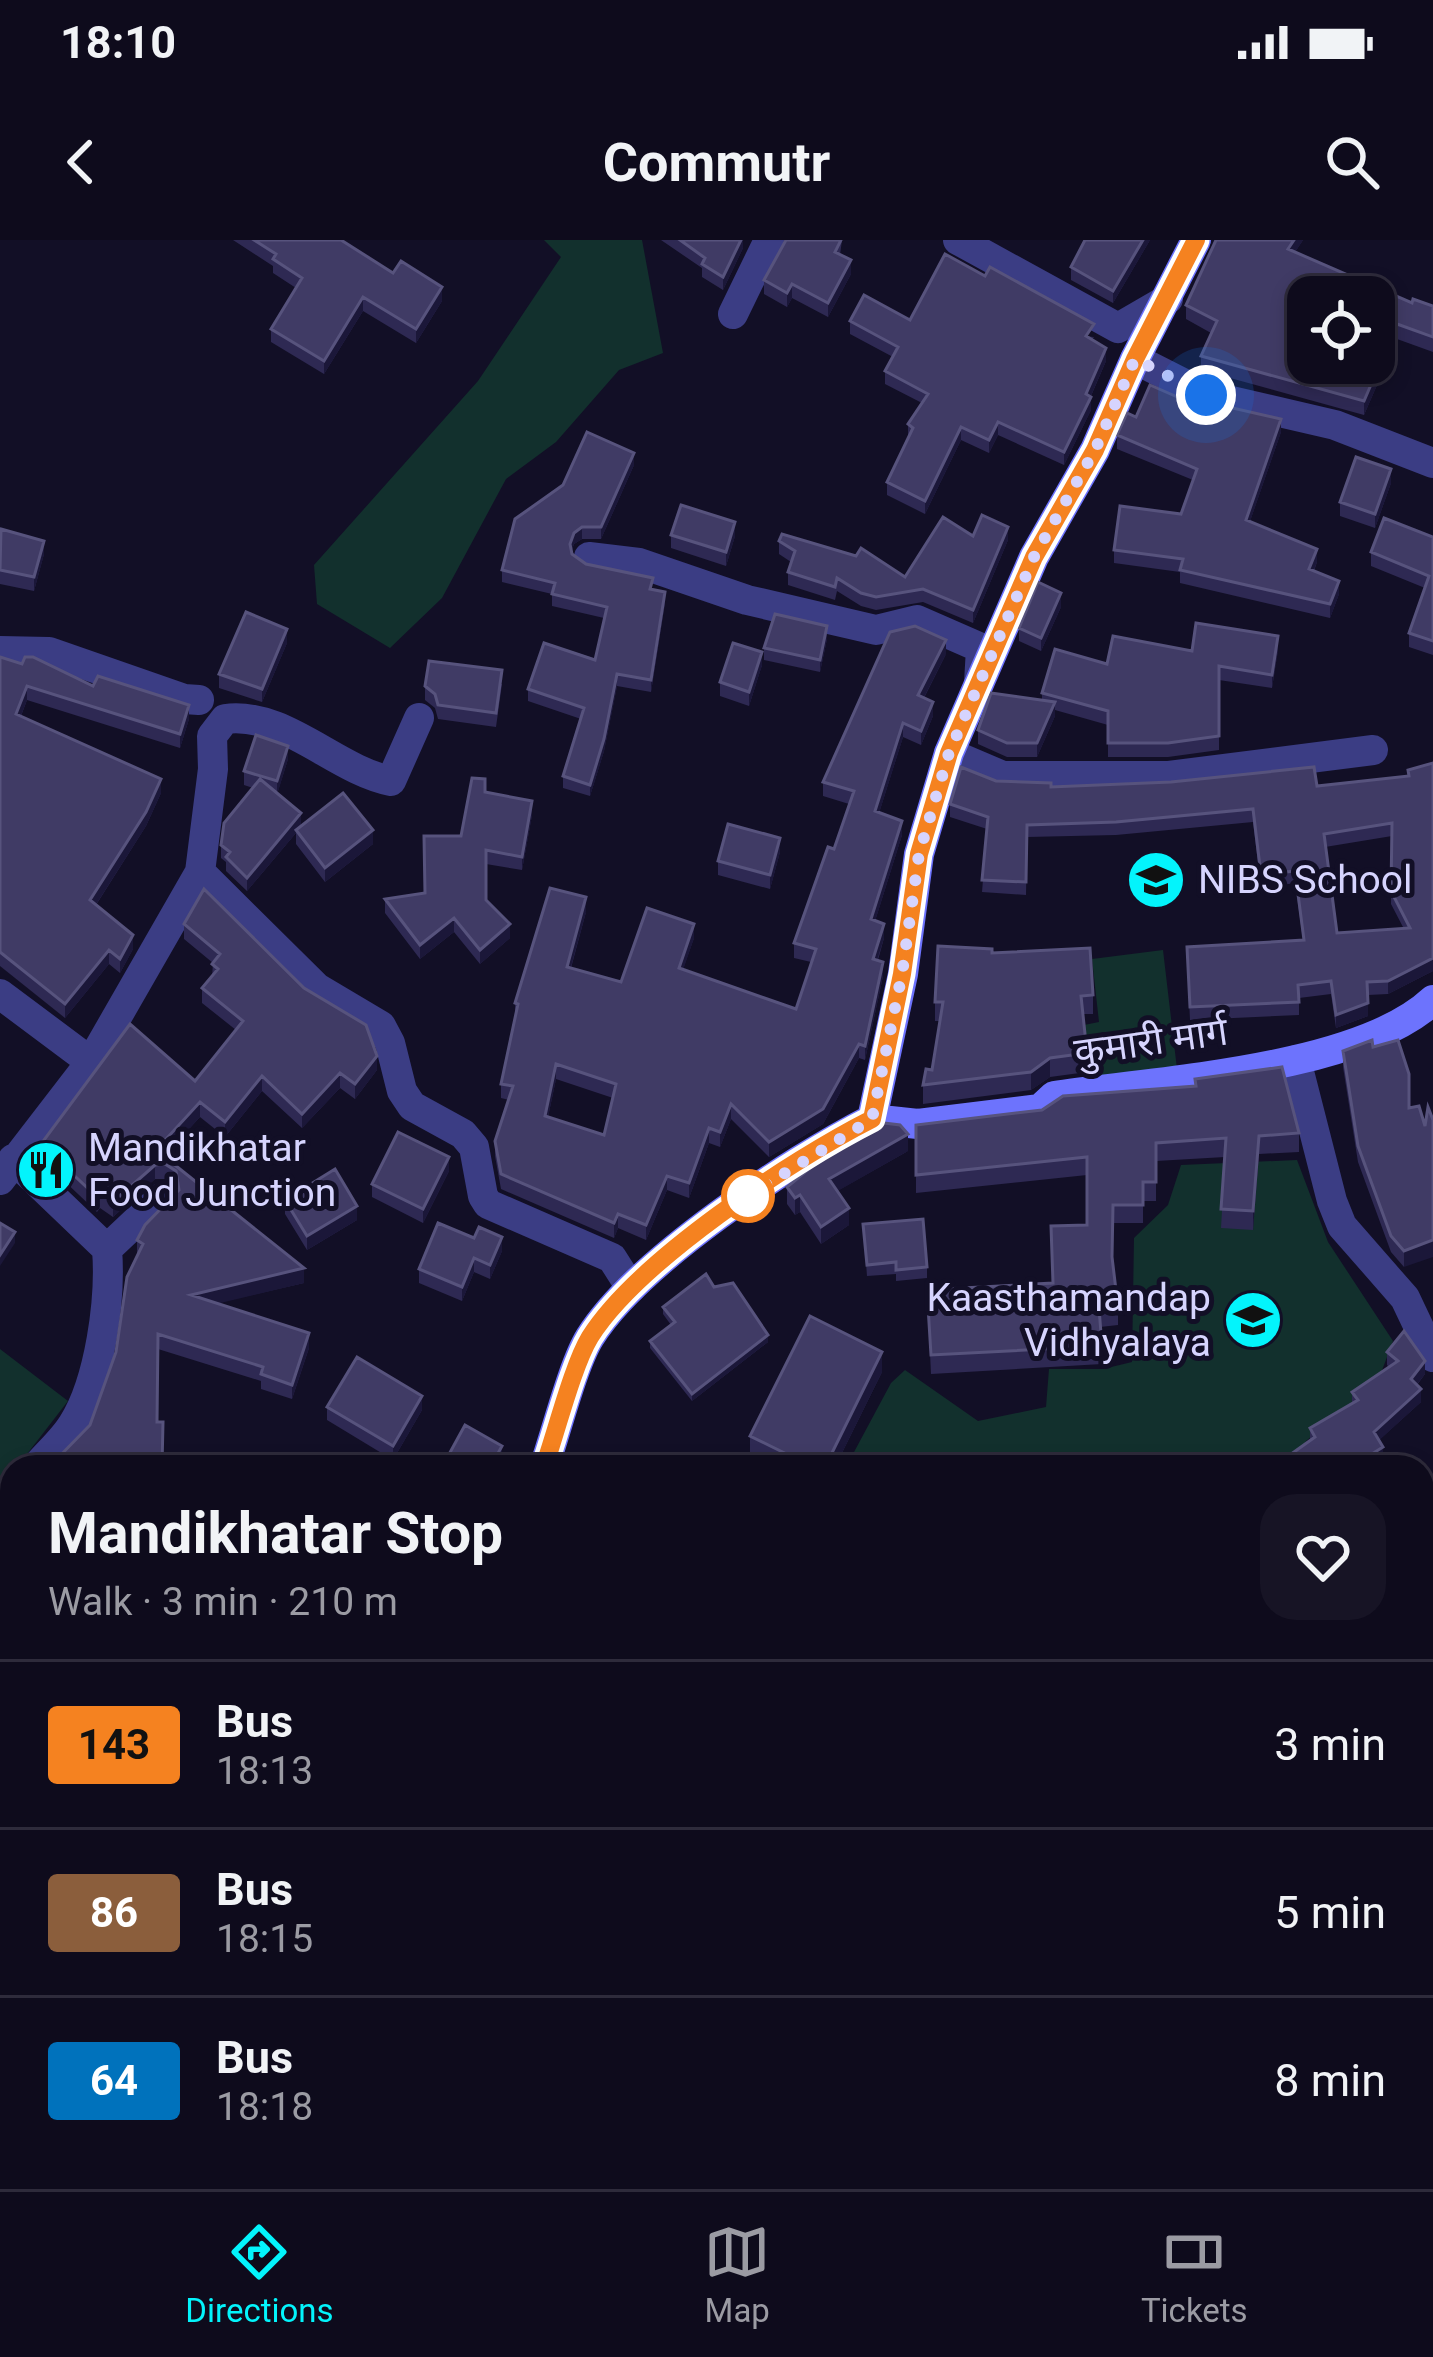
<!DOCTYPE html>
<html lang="en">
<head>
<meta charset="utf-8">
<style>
  body { margin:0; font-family:Roboto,"Noto Sans Devanagari",sans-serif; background:#171425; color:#f1f3f6; height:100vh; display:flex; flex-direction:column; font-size:45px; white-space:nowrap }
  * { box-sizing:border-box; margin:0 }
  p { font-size:39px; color:#9b9ba3 }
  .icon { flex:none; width:66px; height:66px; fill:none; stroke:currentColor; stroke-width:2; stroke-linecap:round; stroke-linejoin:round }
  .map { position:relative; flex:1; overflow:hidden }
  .details { position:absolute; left:0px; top:1215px; width:1434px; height:735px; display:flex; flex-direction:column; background:#0e0b1c; border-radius:36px 36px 0 0; box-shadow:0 6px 18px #0003,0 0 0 3px #2e2b3b }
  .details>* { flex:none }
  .badge { padding:0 24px; border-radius:9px; font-size:42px; line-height:78px }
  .controls { position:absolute; left:1287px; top:36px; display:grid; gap:24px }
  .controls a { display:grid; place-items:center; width:108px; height:108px; border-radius:24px; background:#0e0b1c; box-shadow:0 6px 18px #0003,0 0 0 3px #2e2b3b; font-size:60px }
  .you { position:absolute; width:60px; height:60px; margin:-30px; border:9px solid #fff; border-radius:50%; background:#1a73e8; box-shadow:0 0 0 18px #1a73e833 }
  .map>.badge { position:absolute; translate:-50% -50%; box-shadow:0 0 0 6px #fff }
  .round { display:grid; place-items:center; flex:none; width:126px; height:126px; border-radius:36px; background:#171425 }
  .headline { display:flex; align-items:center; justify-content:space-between; height:204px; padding:0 48px }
  h1 { font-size:57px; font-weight:700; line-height:90px }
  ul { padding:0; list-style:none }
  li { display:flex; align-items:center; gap:36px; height:168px; padding:0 48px; border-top:3px solid #2e2b3b }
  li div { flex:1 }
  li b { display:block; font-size:45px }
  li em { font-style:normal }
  li .badge { min-width:132px; font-weight:700; text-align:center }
  .status { display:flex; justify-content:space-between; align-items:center; height:84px; padding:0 60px; background:#0e0b1c; direction:ltr }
  .status svg { height:33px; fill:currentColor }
  header { display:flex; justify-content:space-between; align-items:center; height:156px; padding:0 48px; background:#0e0b1c; font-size:54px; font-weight:700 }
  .menu { display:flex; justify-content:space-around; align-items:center; height:168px; border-top:3px solid #2e2b3b; background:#0e0b1c; font-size:33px; color:#9b9ba3 }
  .menu a { display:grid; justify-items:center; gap:6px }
  .menu .on { color:#03f4fc }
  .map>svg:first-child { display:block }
  .green { fill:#12302d }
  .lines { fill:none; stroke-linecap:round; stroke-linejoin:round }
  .street { stroke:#3b3d84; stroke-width:30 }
  .secondary { stroke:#6d73fd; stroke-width:30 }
  .wall { fill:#2e2953; fill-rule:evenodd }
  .shaded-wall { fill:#1b1739 }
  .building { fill:#403b65; stroke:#57537d; stroke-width:3; fill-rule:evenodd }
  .line-casing { stroke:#fff; stroke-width:27 }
  .line { stroke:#f58220; stroke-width:18 }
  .walk { stroke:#d6d4fe; stroke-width:12; stroke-dasharray:0 21.6 }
  .stop-dot { fill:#fff; stroke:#f58220; stroke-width:6 }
  .labels { text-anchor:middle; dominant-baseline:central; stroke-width:10; stroke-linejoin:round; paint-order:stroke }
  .poi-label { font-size:39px; fill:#d6d4fe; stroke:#120f26; text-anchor:start }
  .street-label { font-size:39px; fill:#d6d4fe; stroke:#120f26 }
</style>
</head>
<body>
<div class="status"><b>18:10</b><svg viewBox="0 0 49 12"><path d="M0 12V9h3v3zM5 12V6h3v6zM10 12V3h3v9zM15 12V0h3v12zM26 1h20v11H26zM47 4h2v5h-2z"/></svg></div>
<header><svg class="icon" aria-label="back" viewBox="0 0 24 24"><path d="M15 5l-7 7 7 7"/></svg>Commutr<svg class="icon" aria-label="search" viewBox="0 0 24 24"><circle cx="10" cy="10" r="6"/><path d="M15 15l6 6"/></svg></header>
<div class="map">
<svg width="1433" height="1949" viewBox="0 0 1433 1949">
  <rect width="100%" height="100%" fill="#120f26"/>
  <path class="green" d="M544,0H642L663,113L619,130L556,202L506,239L442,358L390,408L317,364L314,325L478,141L561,17Z
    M1163,710L1177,829L1091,839L1084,785L1099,782L1092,719Z
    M1297,920L1328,1002L1393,1101L1378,1141L1306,1201L1299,1214L1282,1227H846L891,1143L905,1130L978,1181L1046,1167L1049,1129H1103L1132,1122L1134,998L1168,965L1181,925Z
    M0,1109L68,1161L17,1227H12V1234L0,1249Z"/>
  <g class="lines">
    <path class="street" d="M958,0L1118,88L1168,59
      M733,74L769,0
      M1135,119L1206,155L1335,185L1433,223
      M589,317L639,323L747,360L876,390L917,380L981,408L979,443
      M0,411L49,412L184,459L199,460
      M949,513L1003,536H1169L1373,510
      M200,632L317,748L381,786L390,803L402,851L412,866L463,894L474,907L483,956L488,964L612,1018L631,1048
      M0,754L91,822
      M1296,820L1332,961L1342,986L1405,1058L1433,1117
      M13,919L107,1009C111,1059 100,1141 73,1184C64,1199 48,1213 36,1227
      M0,940L91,822L200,632L213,529L212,496L225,479C285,471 335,530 391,541L419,478
      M107,1009L161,958
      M0,1745L12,1753
      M1422,1845L1433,1844
      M493,1938L500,1949"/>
    <path class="secondary" d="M872,879L918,884L1040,869L1054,856C1157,841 1358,830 1433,760
      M544,1227C556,1193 573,1124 590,1097C638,1021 790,921 872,879L903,734L919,614L949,513L1034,317L1095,210L1135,119L1196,0
      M1422,1329L1433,1323
      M134,1949L139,1938
      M942,1949L943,1938"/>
  </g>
  <path class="wall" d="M233,0H341L393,33L442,61L416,103L363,71L324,134L271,102V89L296,48L273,33V26Z
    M661,0H743V8L723,50L702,37V28Z
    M842,0L840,15L851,34L828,77L792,58L787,67L764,54V40Z
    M1150,0L1113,63L1071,40V27Z
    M1216,0H1303L1295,12L1412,63L1433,66V112L1397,99L1364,175L1201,130V116L1211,93L1186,79V65Z
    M910,80L1094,97L1092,100L1106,121L1091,156V170L1064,225L998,195L989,213L961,200L925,274L887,255V242L908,198V184L922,163L885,144V131L893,117L850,94V81Z
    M1182,159L1202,161L1281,192L1250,281L1317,322L1314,331L1339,354L1330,378L1180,343V332L1114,323V310L1181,274L1193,240L1117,209V195L1136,177Z
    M634,225L601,299H582L574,304L571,312L586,324L653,349L665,363L651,452L617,446L604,511L590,556L563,548V536L581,479L528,461V449L595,420L604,378L552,366V354L502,342V330Z
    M1391,243L1375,288L1340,276V262Z
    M0,293L44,314L34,351L0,344Z
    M671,295L735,296L726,326L671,308Z
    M973,296L1008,300L973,383L923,362L876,370L861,366L837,351L835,360L788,345V332L791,322L779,314V301L905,337Z
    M1433,297V415L1409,407V393L1425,348L1371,326V312Z
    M1061,367L1041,411L1019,401V388Z
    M827,399L820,432L764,420V408Z
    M287,403L262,462L219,448V434Z
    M1278,410L1272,448L1219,440V510L1168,517H1108V485L1055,470V476L1037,517H1007L978,504V490L1042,460V453L1107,424L1192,411Z
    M946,414L924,458L933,476L921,505L903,497L879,573L902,595L875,681L884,698L878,720L883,736L865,820L859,818L823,884L769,917L731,879L720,907L709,903L689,958L667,950L646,1000L618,988L614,998L501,949L495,916V901L509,860L501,858V844L515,778V763L586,672L571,728L621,742L694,698L683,729L796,769L811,722L794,718V703L834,609L849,564L823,556V542ZM556,839L613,858L604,895L548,877Z
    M0,417L189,479L180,508L27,460L21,476L161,553L146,586L96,665L133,709L120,733L109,724L65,778L0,726Z
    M762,425L749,466L720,456V442Z
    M502,444L496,487L438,479L435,468L425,460V446Z
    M288,519L277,554L301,586L373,604L325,642L296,604V593L247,651L226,631V622L221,618V605L253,548L244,545V531Z
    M1433,523V731L1388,754L1368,755V776L1336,788L1331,754L1299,758V775L1190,780L1187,720L1303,700L1295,643L1261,648L1253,582L1116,595L1027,597L1026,655L982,652L987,589L950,577V564L996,541L1051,547L1317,546L1408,536V530ZM1392,596L1391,664L1404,689L1337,693L1325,607Z
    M485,552L532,575L522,630L486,624V660L510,698L480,724L454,692L420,719L385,673V659L424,653L461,596Z
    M780,612L770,649L718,635V621Z
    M184,684L377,830L355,859L340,848L302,888L262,851L225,897L200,877L164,916L304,1043L217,1063L309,1108L292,1159L261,1149V1141L158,1109L157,1182L90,1185L116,1112L137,1015V1000L177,952L176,946L165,939H155L113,977L100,968L97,972L41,919V904L195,841L236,790L202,763V748L212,737L213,723L184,699Z
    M992,713L1093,755V774H1083L1087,832L1050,837L1031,850L923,864V845L932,830L940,781H935V762Z
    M1373,807L1409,868L1404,1027L1391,1012L1358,922L1343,827V811Z
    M916,885L1299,893V912L1259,914L1253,990L1221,988L1225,917L1156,921V961H1143V983H1113L1112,1019L1118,1067V1085L1100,1087L1102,1124L931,1134L927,1050L1052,1043L1087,985V935L916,953Z
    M908,911L837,951L849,985L821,1004L800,972L795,975L787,964V947Z
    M449,931L423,983L372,957V944Z
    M285,960L357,980L307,1010L285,974Z
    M863,984L927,1027V1038L896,1041V1034L867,1036Z
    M474,998L502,1011L490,1039L474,1032L462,1061L419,1043V1029Z
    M714,1047L768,1102L692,1161L650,1108V1101L671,1085L663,1074V1067Z
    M1387,1112L1425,1134L1417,1145L1421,1162L1379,1200L1383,1221L1373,1227H1273L1310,1200V1188L1352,1164V1152L1389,1127L1387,1125Z
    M882,1132L835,1227H772L750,1216V1196Z
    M327,1167L422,1170L393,1220L327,1180Z
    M447,1218L502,1220L498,1227H447Z
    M12,1289V1459L0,1451V1290L5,1296Z
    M1422,1576L1433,1596V1825L1422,1826Z
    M0,1636L12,1643V1720L7,1727L0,1728Z
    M0,1754L12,1760V1816L0,1810Z"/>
  <path class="shaded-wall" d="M741,0H743V8L723,50V37Z
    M1143,0H1150L1113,63V51Z
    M1294,0H1303L1288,23V9Z
    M851,20V34L828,77V63Z
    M792,44V58L787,67V53Z
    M442,47V61L416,103V89Z
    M363,57V71L324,134V121Z
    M1397,84V99L1364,175V161Z
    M1106,108V121L1086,167V154Z
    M1091,157V170L1064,225V212Z
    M1281,179V192L1246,293V280Z
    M998,182V195L989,213V200Z
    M961,187V200L925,274V261Z
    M634,213V225L601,299V287Z
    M1391,229V243L1375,288V274Z
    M735,282V296L726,326V312Z
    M582,287V299L574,304L570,316V304L574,293Z
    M1008,287V300L973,383V370Z
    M44,301V314L34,351V337Z
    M1317,309V322L1309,342V329Z
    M1339,341V354L1330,378V364Z
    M665,352V363L651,452V440Z
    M1061,353V367L1041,411V398Z
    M827,386V399L820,432V420Z
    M287,389V403L262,462V449Z
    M1278,396V410L1272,448V435Z
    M946,400V414L918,469V455Z
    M762,412V425L749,466V452Z
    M617,434V446L604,511L590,556V545Z
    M27,446V460L16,488V474Z
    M933,462V476L921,505V491Z
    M1055,462V476L1037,517V503Z
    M189,465V479L180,508V494Z
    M903,483V497L875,586V571Z
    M288,506V519L277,555V541Z
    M161,539V553L146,586L90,674V660Z
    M532,561V575L522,630V617Z
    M301,573V587L247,651V638Z
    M902,581V595L871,694V679Z
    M373,590V604L325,642V628Z
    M780,598V612L770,649V635Z
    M586,657V672L567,741V727Z
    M454,678V692L420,719V705Z
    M510,684V698L480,724V710Z
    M694,684V698L679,742V728Z
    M884,684V698L873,733V719Z
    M133,695V709L120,733V719Z
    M109,710V724L65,778V764Z
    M1433,718V731L1388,754V741Z
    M883,722V736L865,820V806Z
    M1368,763V776L1336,788V775Z
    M859,804V818L823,884L769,917V902Z
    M377,816V830L355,859V844Z
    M1050,818V837L1031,850V832Z
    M556,824V839L545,891V876Z
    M340,833V848L302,888V874Z
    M262,836V851L225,897V882Z
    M200,862V877L156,925V910Z
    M731,864V879L720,907V892Z
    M709,888V903L689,958V943Z
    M908,894V911L829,956V939Z
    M1259,896V914L1253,990V971Z
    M449,917V931L423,983V969Z
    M155,925V939L113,977V962Z
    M667,936V950L646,1000V985Z
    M800,955V972L795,975V958Z
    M357,966V980L307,1010V996Z
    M849,968V985L821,1004V987Z
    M618,974V988L614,998V983Z
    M15,992V1003L0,1026V1015Z
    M502,997V1011L490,1039V1025Z
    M1433,1000V1017L1404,1027V1011Z
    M474,1018V1032L462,1061V1047Z
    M304,1028V1043L191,1070V1055Z
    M309,1093V1108L292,1159V1145Z
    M768,1095V1102L692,1161V1154Z
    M882,1112V1132L835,1227H825Z
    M1425,1121V1134L1411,1152V1139Z
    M1421,1149V1162L1374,1205V1192Z
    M422,1156V1170L393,1220V1206Z
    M502,1206V1220L498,1227L492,1224Z
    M1383,1207V1221L1373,1227H1351Z
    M12,1689V1720L7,1727L8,1696Z
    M205,1938H212L206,1949H199Z"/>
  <path class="building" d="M254,0H341L393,33L401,21L442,47L416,89L363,57L324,121L271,89L302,38L273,19L276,14Z
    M680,0H741L723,37L702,24L705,18Z
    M786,0H841L835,12L851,20L828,63L792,44L787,53L764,40Z
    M1085,0H1143L1113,51L1071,27Z
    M1216,0H1294L1288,9L1412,63L1413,59L1433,66V97L1397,84L1364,161L1201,116L1217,81L1186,65ZM1308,57H1374V123H1308Z
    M945,14L985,36L990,27L1094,84L1086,96L1106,108L1086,154L1091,157L1064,212L998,182L989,200L961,187L925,261L887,242L913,188L908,184L928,154L885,131L898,107L850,81L864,55L910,80Z
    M1150,145L1182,159L1184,152L1202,161L1281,179L1246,280L1317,309L1309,329L1339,341L1330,364L1180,330L1183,319L1114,310L1120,266L1181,274L1197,229L1117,195L1127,173L1136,177Z
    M587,192L634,213L601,287H582L574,293L570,304L572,314L586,324L653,338L650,349L665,352L651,440L617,434L604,499L590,545L563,536L584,468L528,449L544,403L595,420L607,367L552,354L555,343L502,330L515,279L563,245Z
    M1356,217L1391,229L1375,274L1340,262Z
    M681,265L735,282L726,312L671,295Z
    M982,275L1008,287L973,370L923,349L876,357L861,353L837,338L835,347L788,332L795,311L779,301L782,294L856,316L861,308L905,337L943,277L973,296Z
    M1384,278L1433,297V401L1409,393L1429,336L1371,312Z
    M1,289L44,301L34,337L0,330Z
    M1038,342L1061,353L1041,398L1019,388Z
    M246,372L287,389L262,449L219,434Z
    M775,374L827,386L820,420L764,408Z
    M1196,383L1278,396L1272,435L1219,426V496L1168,503H1108V471L1042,453L1055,409L1107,424L1113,396L1192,411Z
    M915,386L946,400L918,455L933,462L921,491L903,483L875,571L902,581L871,679L884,684L873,719L883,722L865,806L859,804L823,869L769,902L731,864L720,892L709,888L689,943L667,936L646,985L618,974L614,983L501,934L495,901L513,846L501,844L518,764L515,763L550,648L586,657L567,727L621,742L647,668L694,684L679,728L796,769L816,709L794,703L828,607L834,609L854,551L823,542L890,392ZM556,824L616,844L604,895L545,876Z
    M733,403L762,412L749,452L720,442Z
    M0,417L22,424L25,417H33L93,446L98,436L189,465L180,494L27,446L16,474L161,539L146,572L90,660L133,695L120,719L109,710L65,764L0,712Z
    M429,421L502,430L496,473L438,465L435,454L425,446Z
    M991,453L1055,462L1037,503H1007L978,490Z
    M256,495L288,506L277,541L244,531Z
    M1433,523V718L1388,741L1367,742L1368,763L1336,775L1331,741L1298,745L1299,762L1190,767L1187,707L1304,700L1295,631L1261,635L1253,569L1116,582L1027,585L1026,642L982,640L988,577L950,564L961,527L996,541L1051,543V547L1171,542L1314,527L1317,546L1409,536L1408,530ZM1392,583L1391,651L1410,688L1337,693L1324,594Z
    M472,538L485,539V552L532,561L522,617L486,610V660L510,684L480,710L454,678L420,705L385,659L425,653L424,596H461Z
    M260,539L301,573L247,638L226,617L230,612L221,605L224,583Z
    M343,553L373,590L325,628L296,590Z
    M728,584L780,598L770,635L718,621Z
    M204,649L304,748L366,785L377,816L355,844L340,833L302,874L262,836L225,882L200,862L156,910L304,1028L191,1055L309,1093L292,1145L261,1134L263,1127L158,1094L157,1182H163L162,1227H49L90,1185L116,1112L127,1037L143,1004L137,1000L145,985L179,950L176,931L165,924L155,925L113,962L100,953L97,957L41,904L130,784L195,841L243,781L202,748L218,729L212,724L220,714L184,684Z
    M938,706L992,709V713L1090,708L1093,755L1081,756L1087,813L1050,818L1031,832L923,845L926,829L932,830L943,762H935Z
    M1372,800L1373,807L1398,800L1409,834V868L1419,866L1425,886L1428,867L1433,880V1000L1404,1011L1391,996L1358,906L1343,811Z
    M1282,827L1299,893L1259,896L1253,971L1221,969L1226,898L1156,903V942H1143V965H1113L1112,1017L1118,1067L1099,1068L1102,1106L931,1115L927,1050L1053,1043L1051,986L1087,985V917L916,935V885L1042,870L1063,856L1196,846L1195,839Z
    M876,882L900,885L908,894L829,939L849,968L821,987L800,955L795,958L787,947L848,897Z
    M398,892L449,917L423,969L372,944Z
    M335,929L357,966L307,996L285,960Z
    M923,979L927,1027L896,1030V1022L867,1025L863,984Z
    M0,983L15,992L0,1015Z
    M438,983L474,998L479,987L502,997L490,1025L474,1018L462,1047L419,1029Z
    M706,1034L714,1047L733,1043L768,1095L692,1154L650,1101L675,1082L663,1067Z
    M810,1076L882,1112L825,1227H813L750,1196Z
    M1404,1091L1425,1121L1411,1139L1421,1149L1374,1192L1383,1207L1351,1227H1273L1315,1197L1310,1188L1358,1160L1352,1152L1398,1121L1387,1112Z
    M357,1117L422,1156L393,1206L327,1167Z
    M465,1185L502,1206L492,1224L498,1227H463L447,1218Z
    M12,1289V1443L0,1435V1290L5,1296Z
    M1422,1576L1432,1578L1429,1595L1433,1596V1809L1422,1811Z
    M0,1636L12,1643L8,1651L12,1653V1689L8,1696L12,1699V1701L7,1709H0Z
    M0,1754L12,1760V1797L0,1791Z
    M1433,1857V1949H1195V1938H1275V1943L1313,1938H1422V1858Z
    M0,1907L5,1911L2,1914L12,1921V1938H35L50,1949H0Z
    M154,1938H205L199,1949H147Z
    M349,1938H406L416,1949H336Z
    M525,1938H583L582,1943L623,1949H523Z
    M737,1938H924L931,1949H736Z
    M960,1938H1028L1026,1949H951Z
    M1045,1938H1103V1949H1046Z"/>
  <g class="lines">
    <g class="line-casing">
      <path id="line" d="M544,1227C556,1193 573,1125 590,1097C638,1021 791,920 872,879L902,734L919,614L949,513L1034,317L1095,210L1135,119L1196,0"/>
    </g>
    <use href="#line" class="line"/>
    <path class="walk" d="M748,956L872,879L902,734L919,614L949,513L1034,317L1095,210L1135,119L1206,155"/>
  </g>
  <defs>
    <g id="school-disc" transform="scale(3)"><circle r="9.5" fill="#03f4fc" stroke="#120f26"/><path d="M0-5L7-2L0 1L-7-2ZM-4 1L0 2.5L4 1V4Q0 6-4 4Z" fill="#111"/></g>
    <g id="restaurant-disc" transform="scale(3)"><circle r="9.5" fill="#03f4fc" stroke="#120f26"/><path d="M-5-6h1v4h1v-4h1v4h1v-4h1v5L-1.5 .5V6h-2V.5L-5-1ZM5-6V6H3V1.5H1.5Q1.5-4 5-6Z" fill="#111"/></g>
  </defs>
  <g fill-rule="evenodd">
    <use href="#school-disc" x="1156" y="640"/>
    <use href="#restaurant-disc" x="46" y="930"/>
    <use href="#school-disc" x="1253" y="1080"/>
  </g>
  <circle class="stop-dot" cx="748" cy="956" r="24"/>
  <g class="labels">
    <g class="poi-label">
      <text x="1198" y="640">NIBS School</text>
      <text x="88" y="908">Mandikhatar<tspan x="88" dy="45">Food Junction</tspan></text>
      <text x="1211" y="1058" text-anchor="end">Kaasthamandap<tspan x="1211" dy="45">Vidhyalaya</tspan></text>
    </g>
    <g class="street-label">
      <text transform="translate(1151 802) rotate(-8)">कुमारी मार्ग</text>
    </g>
  </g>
</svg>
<div class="controls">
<a><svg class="icon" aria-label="locate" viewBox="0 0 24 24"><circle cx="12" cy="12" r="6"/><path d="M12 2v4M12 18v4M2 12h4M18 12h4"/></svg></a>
</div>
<div class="you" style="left:1206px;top:155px"></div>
<section class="details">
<div class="headline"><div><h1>Mandikhatar Stop</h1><p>Walk · 3 min · 210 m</p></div><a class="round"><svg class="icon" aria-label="heart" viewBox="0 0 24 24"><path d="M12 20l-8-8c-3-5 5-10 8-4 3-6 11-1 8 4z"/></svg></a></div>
<ul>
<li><span class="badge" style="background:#f58220;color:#111">143</span><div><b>Bus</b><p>18:13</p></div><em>3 min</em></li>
<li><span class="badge" style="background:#8b5e3c;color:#fff">86</span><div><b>Bus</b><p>18:15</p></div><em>5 min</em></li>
<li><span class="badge" style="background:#0072bc;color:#fff">64</span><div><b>Bus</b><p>18:18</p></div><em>8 min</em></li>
</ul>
</section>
</div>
<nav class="menu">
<a class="on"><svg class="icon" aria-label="directions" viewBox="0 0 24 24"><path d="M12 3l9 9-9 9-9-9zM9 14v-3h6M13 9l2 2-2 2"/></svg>Directions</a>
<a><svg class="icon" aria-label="map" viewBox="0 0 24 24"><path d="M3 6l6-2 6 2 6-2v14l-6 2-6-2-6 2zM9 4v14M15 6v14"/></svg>Map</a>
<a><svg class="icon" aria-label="tickets" viewBox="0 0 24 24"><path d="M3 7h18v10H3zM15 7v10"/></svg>Tickets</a>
</nav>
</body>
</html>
